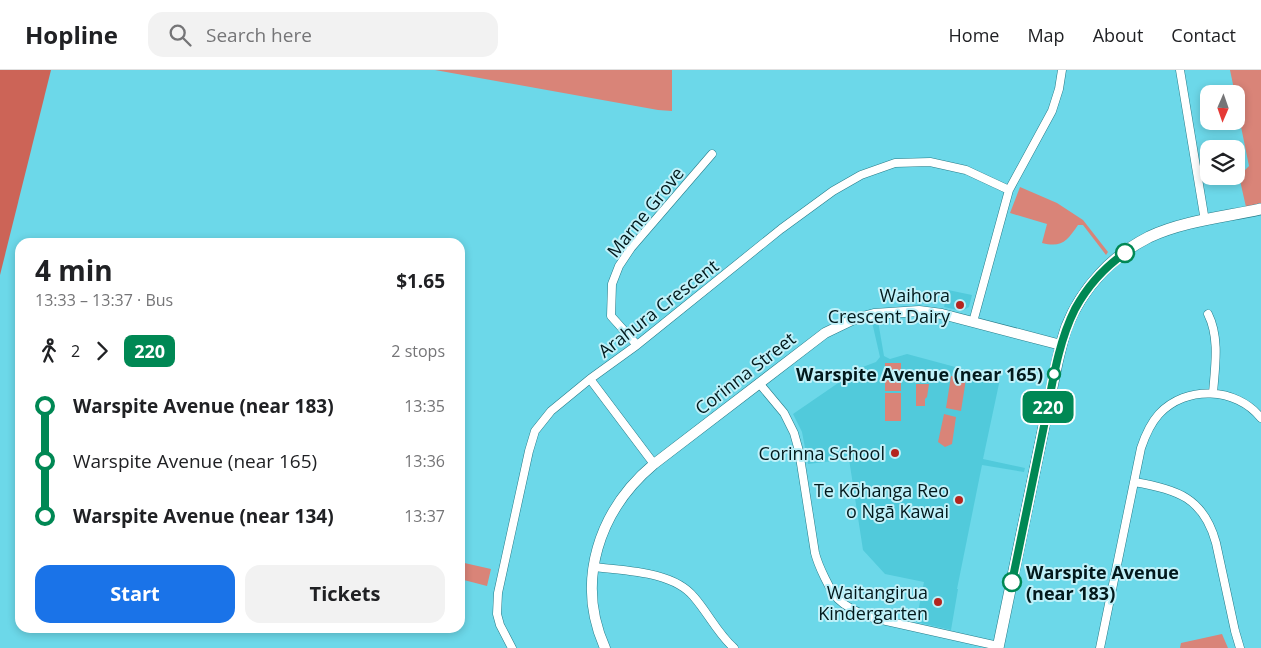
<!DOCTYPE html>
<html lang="en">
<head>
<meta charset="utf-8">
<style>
  body { margin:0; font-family:"Open Sans",sans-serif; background:#f2f2f2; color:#202124; height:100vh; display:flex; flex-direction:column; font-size:19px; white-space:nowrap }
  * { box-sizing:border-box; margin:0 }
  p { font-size:16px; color:#757577 }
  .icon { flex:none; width:28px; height:28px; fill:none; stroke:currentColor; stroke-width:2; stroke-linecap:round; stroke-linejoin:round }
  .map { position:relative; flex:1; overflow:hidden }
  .details { position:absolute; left:15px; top:168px; width:450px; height:395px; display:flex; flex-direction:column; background:#fff; border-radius:15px; box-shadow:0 2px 8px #0003 }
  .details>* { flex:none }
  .badge { padding:0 10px; border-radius:8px; font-size:18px; line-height:32px }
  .needle { width:32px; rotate:182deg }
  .fabs { position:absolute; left:1200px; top:15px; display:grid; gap:10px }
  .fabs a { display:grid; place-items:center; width:45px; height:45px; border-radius:10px; background:#fff; box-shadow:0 2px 8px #0003; font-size:25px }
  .map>.badge { position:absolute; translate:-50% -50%; box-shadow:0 0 0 2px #fff }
  .legs { display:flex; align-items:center; gap:8px; height:55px; padding:0 20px; font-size:16px }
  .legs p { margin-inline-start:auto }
  .summary { display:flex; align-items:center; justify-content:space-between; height:85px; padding:0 20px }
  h1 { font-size:28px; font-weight:700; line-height:38px }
  .action { display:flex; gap:10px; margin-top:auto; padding:10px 20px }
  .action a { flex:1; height:58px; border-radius:15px; background:#1a73e8; color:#fff; font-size:20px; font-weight:700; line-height:58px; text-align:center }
  .action a+a { background:#f2f2f2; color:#202124 }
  ul { padding:0 20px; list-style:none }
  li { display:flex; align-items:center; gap:18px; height:55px; font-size:19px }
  li i { display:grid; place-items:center; width:8px; height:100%; margin:0 6px; background:currentColor }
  li i::after { content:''; width:12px; height:12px; margin:-6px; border:4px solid; border-radius:50%; background:#fff }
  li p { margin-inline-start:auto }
  li:first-child i { background:linear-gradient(#0000 50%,currentColor 0) }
  li:last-child i { background:linear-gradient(currentColor 50%,#0000 0) }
  header { display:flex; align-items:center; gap:30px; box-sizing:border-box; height:70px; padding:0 25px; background:#fff; border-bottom:1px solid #e0e0e0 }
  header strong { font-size:24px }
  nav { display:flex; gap:28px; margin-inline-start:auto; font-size:18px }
  .search { width:350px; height:45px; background:#f2f2f2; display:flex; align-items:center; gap:12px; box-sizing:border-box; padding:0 18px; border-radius:15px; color:#757577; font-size:19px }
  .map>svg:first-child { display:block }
  .built { fill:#51cadb }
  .green { fill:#d98478 }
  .forest { fill:#cc6457 }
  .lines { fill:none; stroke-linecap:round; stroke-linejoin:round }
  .minor-casing { stroke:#267c89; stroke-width:9 }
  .tertiary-casing { stroke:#267c89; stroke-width:11 }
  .secondary-casing { stroke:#267c89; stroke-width:12 }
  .minor { stroke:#fff; stroke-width:8 }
  .tertiary { stroke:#fff; stroke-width:10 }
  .secondary { stroke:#fff; stroke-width:11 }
  .line-1-casing { stroke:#fff; stroke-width:11 }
  .line-1 { stroke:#008854; stroke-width:8 }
  .stop-1-dot { fill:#fff; stroke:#008854; stroke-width:2.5 }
  .poi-dot { fill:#b4251e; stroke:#c0f1f9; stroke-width:2 }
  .labels { text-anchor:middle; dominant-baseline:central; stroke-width:4; stroke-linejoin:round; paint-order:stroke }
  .street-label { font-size:18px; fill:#02191c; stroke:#c0f1f9 }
  .poi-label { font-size:18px; fill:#02191c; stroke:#c0f1f9; text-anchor:end }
  .stop-label { font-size:18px; font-weight:bold; fill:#02191c; stroke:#c0f1f9; text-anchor:end }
</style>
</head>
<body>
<header>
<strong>Hopline</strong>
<div class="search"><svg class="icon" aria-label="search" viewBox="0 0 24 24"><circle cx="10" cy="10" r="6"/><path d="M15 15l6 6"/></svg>Search here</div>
<nav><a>Home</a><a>Map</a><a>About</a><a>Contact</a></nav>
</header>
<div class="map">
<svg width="1261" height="578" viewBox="0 0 1261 578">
  <rect width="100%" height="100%" fill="#6cd8e9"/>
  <path class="built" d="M948,220L972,225L969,237L962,241L944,237Z
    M878,251L884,286L890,289L907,284L1000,309L983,389L1025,398L1024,402L982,395L957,519H958L951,560L916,552L924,512L885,504L863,480L849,389L808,394L802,362L793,344L860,298L876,292L880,287L872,252Z"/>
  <path class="green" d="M435,0H672V41L658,40Z
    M1230,0H1261V133L1246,137L1239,106L1249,96L1236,32V24H1235Z
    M1020,117L1057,133L1083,150L1108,182L1106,185L1083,155H1078C1067,171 1062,178 1042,173L1047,154L1010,143Z
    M885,293H901V321H885Z
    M951,306L966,309L961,341L946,338Z
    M916,314H929L927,327L925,329V336H916Z
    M885,323H901V351H885Z
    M944,344L956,347L952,374L945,377L938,372Z
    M460,492L491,499L487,516L460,509Z
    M1222,564L1228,578H1180L1181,573Z"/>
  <path class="forest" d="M0,0H51L0,205Z"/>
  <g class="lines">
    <g class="minor-casing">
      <path id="minor" d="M1180,0L1205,151
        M1208,244C1220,268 1215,297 1213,323
        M973,252L1009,120L1052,41L1059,19L1062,0
        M637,275L611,246L612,214L619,196L631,178L712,84
        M590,309L654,394
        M759,313L784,343L794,363L799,381L815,483C818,495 830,521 838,529C847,538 861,544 873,548L998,576
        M1134,412C1177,419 1204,428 1216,473L1235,561L1240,578
        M594,497C625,501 673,501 694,527C708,543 718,564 734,578
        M512,578L500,555L497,544L498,523L529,381L535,361L551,341L590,309L637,275L781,159L833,121L861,105L895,93L930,92L966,100L1009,120
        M1100,578L1141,378C1145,366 1150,354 1159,344C1186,315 1236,317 1261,348"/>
    </g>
    <g class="tertiary-casing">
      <path id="tertiary" d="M605,578C575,511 599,440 654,394L825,263L852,250L874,244L919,241L942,244L1061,275"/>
    </g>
    <g class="secondary-casing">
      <path id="secondary" d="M998,578L1057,293C1060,280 1063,267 1067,256C1082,218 1113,185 1149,167C1183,151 1224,147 1261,139"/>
    </g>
    <use href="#minor" class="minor"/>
    <use href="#tertiary" class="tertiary"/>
    <use href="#secondary" class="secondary"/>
  </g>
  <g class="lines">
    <g class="line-1-casing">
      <path id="line-1" d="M1012,512C1023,460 1033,408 1044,356C1052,317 1057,275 1075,239C1087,217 1105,197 1125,183"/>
    </g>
    <use href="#line-1" class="line-1"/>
  </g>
  <g class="stop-1-dot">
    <circle cx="1125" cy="183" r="9"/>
    <circle cx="1054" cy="304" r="6"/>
    <circle cx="1012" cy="512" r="9"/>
  </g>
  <g class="poi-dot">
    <circle cx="960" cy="235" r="5"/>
    <circle cx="895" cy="383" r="5"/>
    <circle cx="959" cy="430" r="5"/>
    <circle cx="938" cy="532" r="5"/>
  </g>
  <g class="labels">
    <g class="street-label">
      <text transform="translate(645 142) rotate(-51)">Marne Grove</text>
      <text transform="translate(658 238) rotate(-38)">Arahura Crescent</text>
      <text transform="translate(745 303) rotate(-38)">Corinna Street</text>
    </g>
    <g class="poi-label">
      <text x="950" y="225">Waihora<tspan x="950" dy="21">Crescent Dairy</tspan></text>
      <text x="885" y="383">Corinna School</text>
      <text x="949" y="420">Te Kōhanga Reo<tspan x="949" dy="21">o Ngā Kawai</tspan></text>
      <text x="928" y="522">Waitangirua<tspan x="928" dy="21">Kindergarten</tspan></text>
    </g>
    <g class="stop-label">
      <text x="1043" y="304">Warspite Avenue (near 165)</text>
      <text x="1026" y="502" text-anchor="start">Warspite Avenue<tspan x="1026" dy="21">(near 183)</tspan></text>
    </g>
  </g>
</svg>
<div class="fabs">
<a><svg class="needle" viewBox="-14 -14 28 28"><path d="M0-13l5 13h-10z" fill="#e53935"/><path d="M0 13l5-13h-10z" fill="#757577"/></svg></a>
<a><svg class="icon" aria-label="layers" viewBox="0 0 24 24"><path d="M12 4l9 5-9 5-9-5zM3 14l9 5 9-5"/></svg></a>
</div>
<b class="badge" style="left:1048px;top:337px;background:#008854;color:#fff">220</b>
<section class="details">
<div class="summary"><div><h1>4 min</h1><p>13:33 – 13:37 · Bus</p></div><b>$1.65</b></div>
<div class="legs"><svg class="icon" aria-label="walk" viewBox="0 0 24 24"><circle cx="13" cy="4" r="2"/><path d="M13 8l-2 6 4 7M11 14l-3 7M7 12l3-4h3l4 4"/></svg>2<svg class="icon" aria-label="forward" viewBox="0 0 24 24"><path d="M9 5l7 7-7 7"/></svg><b class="badge" style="background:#008854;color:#fff">220</b><p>2 stops</p></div>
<ul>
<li><i style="color:#008854"></i><b>Warspite Avenue (near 183)</b><p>13:35</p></li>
<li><i style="color:#008854"></i><span>Warspite Avenue (near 165)</span><p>13:36</p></li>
<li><i style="color:#008854"></i><b>Warspite Avenue (near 134)</b><p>13:37</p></li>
</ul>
<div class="action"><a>Start</a><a>Tickets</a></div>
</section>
</div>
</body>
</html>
